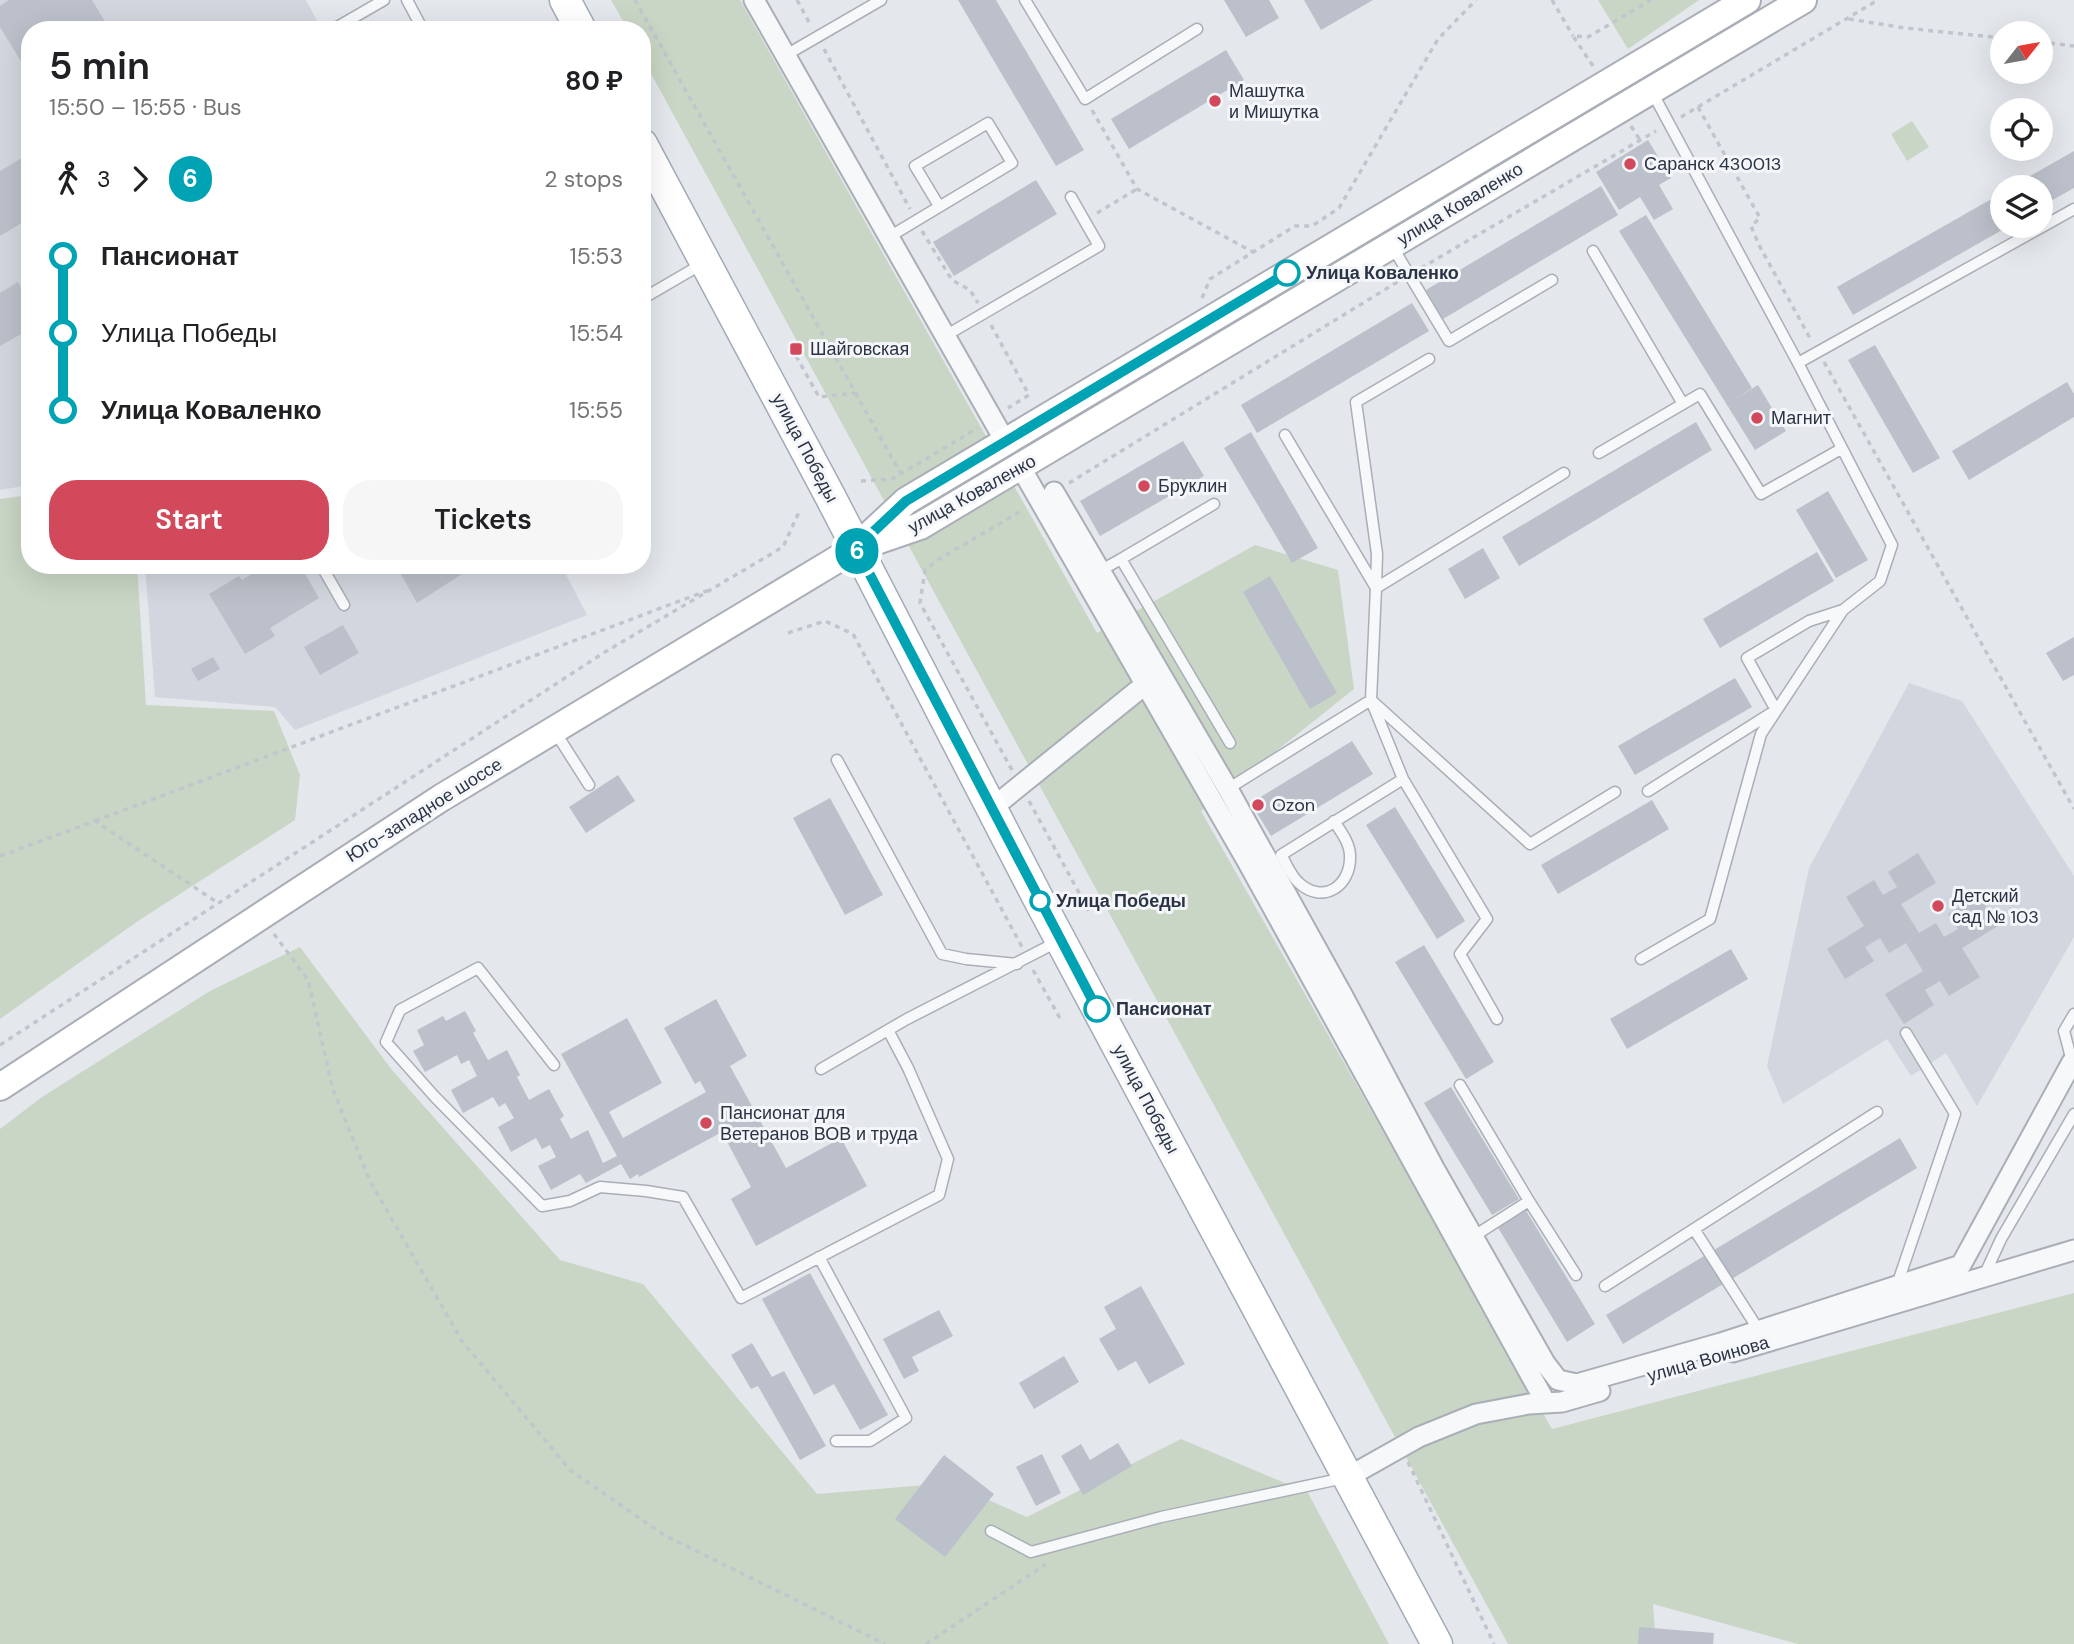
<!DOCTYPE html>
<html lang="en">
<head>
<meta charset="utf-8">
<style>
  body { margin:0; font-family:"DM Sans",sans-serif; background:#f6f6f6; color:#202124; height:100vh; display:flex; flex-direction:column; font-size:26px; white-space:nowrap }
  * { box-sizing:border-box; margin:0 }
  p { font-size:23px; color:#757577 }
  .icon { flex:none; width:38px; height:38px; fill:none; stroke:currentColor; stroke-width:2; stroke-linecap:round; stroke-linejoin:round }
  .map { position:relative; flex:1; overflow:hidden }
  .sheet { position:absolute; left:21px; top:21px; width:630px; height:553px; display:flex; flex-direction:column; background:#fff; border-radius:28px; box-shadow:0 7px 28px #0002 }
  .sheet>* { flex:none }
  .badge { padding:0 14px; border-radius:23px; font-size:24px; line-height:46px }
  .needle { width:46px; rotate:59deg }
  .tools { position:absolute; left:1990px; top:21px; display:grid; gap:14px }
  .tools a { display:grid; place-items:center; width:63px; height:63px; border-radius:50%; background:#fff; box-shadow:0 7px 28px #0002; font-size:35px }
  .map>.badge { position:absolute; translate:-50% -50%; box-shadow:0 0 0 4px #fff }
  .legs { display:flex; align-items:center; gap:10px; height:77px; padding:0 28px; font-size:23px }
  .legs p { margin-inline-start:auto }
  .headline { display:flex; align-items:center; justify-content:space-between; height:119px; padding:0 28px }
  h1 { font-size:38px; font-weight:600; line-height:52px }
  .primary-button { display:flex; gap:14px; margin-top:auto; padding:14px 28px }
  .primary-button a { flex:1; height:80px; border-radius:28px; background:#d1495b; color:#fff; font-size:28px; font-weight:600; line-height:80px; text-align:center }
  .primary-button a+a { background:#f6f6f6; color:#202124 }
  ul { padding:0 28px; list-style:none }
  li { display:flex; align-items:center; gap:24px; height:77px; font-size:26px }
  li i { display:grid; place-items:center; width:10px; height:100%; margin:0 9px; background:currentColor }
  li i::after { content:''; width:18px; height:18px; margin:-9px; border:5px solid; border-radius:50%; background:#fff }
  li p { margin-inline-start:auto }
  li:first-child i { background:linear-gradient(#0000 50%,currentColor 0) }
  li:last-child i { background:linear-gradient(currentColor 50%,#0000 0) }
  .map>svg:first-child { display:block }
  .built { fill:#d2d6de }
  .green { fill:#c9d6c5 }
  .building { fill:#bbc0ca }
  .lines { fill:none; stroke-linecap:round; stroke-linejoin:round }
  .lane-casing { stroke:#a9aeb7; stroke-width:13 }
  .street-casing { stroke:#a9aeb7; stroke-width:23 }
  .secondary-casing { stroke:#a9aeb7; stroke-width:30 }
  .primary-casing { stroke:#a3abb8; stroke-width:33 }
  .path { stroke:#c2c5cb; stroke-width:3.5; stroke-dasharray:5 5; stroke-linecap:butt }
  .lane { stroke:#f7f8fa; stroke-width:10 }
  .street { stroke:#f7f8fa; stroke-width:19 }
  .secondary { stroke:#fff; stroke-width:26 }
  .primary { stroke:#fff; stroke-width:30 }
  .line-1-casing { stroke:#fff; stroke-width:16 }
  .line-1 { stroke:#00a3b4; stroke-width:10 }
  .poi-dot { fill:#d1495b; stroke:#f4f6f9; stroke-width:2.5 }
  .stop-1-dot { fill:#fff; stroke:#00a3b4; stroke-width:3.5 }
  .labels { text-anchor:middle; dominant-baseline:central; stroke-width:6; stroke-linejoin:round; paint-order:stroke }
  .poi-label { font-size:18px; fill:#2b3445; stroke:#f4f6f9; text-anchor:start }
  .street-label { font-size:18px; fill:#2b3445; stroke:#f4f6f9 }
  .stop-label { font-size:18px; font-weight:bold; fill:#2b3445; stroke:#f4f6f9; text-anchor:start }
</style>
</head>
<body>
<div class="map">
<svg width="2074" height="1644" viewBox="0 0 2074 1644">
  <rect width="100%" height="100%" fill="#e4e7ec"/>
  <path class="built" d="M0,0H306L322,30H30V485L0,490Z
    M145,565H561L587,615L295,730L275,707L155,697Z
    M1909,683L1962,701L2074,876V937L1977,1106L1946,1053L1911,1076L1887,1039L1783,1104L1767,1066L1809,868Z"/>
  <path class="green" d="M611,0H740L1097,633L1255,545L1338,570L1354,689L1201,811L1552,1429L2074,1293V1644H1798L1653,1604L1656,1644H1508L642,57V30H628Z
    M1598,0H1699L1628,49Z
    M1912,121L1929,147L1907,161L1891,134Z
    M30,495V565H137L146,705L274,711L300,775L295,820L138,921L0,1019V499Z
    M300,947L392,1070L560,1260L643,1284L817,1494L950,1483L1027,1517L1181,1439L1308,1493L1389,1644H0V1129L42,1097L210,991Z"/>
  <path class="building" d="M9,0H92L110,30H30V76L0,27V6Z
    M958,0H996L1084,150L1056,166Z
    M1224,0H1269L1279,18L1246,37Z
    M1304,0H1373L1321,30Z
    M1226,50L1244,80L1129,149L1111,119Z
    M1648,140L1671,178L1659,185L1673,209L1654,220L1640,197L1619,210L1596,172Z
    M2074,151V188L2040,207V187H2011Z
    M30,153V218L0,236V171Z
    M1036,180L1057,214L954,276L933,242Z
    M1601,186L1618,215L1443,319L1426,290Z
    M2002,193V226H2009L1853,315L1837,287Z
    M1646,215L1752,388L1735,399L1758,385L1786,431L1755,450L1619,231Z
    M18,282L22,290L30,285V329L0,346V293Z
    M1412,303L1429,331L1257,433L1241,405Z
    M1875,345L1940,458L1913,473L1848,360Z
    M2067,382L2074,394V417L1969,480L1952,451Z
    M1696,422L1712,450L1519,566L1502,537Z
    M1251,432L1318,548L1292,563L1224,448Z
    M1183,441L1204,476L1100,536L1080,501Z
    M1828,491L1868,560L1836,578L1796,510Z
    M1483,548L1500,578L1465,599L1448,569Z
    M1817,552L1834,581L1720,648L1703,619Z
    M266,565H300L319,598L270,628L275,636L245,654L209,594L239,576L242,580Z
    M396,565H476L417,603Z
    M1270,576L1337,693L1310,709L1243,592Z
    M343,625L359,653L320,675L304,647Z
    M2074,637V675L2063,681L2046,653Z
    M213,657L220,669L198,681L191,669Z
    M1735,678L1752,707L1635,775L1618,746Z
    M1352,741L1373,774L1271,836L1251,803Z
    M618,775L635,801L586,833L569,807Z
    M830,798L883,895L845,915L793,818Z
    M1652,800L1669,829L1558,894L1541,865Z
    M1395,807L1465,921L1437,939L1366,825Z
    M1918,853L1936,883L1901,904L1919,933L1936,923L1944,937L1958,929L1948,914L1979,895L1998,926L1962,948L1980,977L1949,996L1940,981L1925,990L1934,1005L1904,1024L1885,994L1923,971L1906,943L1889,953L1880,938L1865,947L1874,961L1845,979L1827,949L1864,926L1846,897L1874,880L1883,895L1897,887L1888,872Z
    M1424,945L1494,1062L1466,1079L1395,962Z
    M1731,949L1748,979L1627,1049L1610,1019Z
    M716,999L747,1056L730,1066L786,1168L841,1138L867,1186L756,1246L731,1199L751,1187L722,1132L639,1177L638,1174L630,1179L621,1164L586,1183L580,1174L551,1190L538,1166L556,1157L550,1145L542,1149L536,1138L511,1152L498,1127L514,1118L505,1103L499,1107L493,1097L463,1113L451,1090L477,1076L469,1060L461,1064L457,1055L425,1072L413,1051L424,1045L417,1030L443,1016L446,1021L465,1011L476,1031L473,1033L488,1060L507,1050L520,1075L517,1077L529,1100L549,1089L564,1116L560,1119L571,1139L588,1130L603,1163L617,1156L561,1054L627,1018L662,1083L609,1112L623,1138L706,1092L700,1081L695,1084L664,1028Z
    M1451,1087L1519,1199L1492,1215L1424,1103Z
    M1900,1138L1917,1168L1623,1344L1606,1315Z
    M1525,1209L1595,1324L1567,1342L1497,1226Z
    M810,1273L888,1415L860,1430L834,1384L814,1395L762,1299Z
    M1141,1286L1185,1364L1149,1384L1136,1361L1118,1371L1099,1339L1116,1329L1104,1307Z
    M939,1310L953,1336L912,1357L919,1371L904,1379L883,1339Z
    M752,1343L772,1377L784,1371L826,1446L800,1460L758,1386L751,1389L731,1355Z
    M1064,1356L1079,1382L1034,1409L1019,1383Z
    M1118,1443L1132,1466L1083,1495L1061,1456L1081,1444L1090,1460Z
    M1042,1454L1061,1493L1036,1506L1016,1467Z
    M944,1455L994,1494L945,1557L895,1519Z
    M1639,1627L1714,1633L1713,1644H1638Z"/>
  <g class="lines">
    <g class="lane-casing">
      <path id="lane" d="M407,0L423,30
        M1025,0L1085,99L1197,29
        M332,30L384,0
        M786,55L881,0
        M889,237L1012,163L988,123L915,166L939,206
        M1392,246L1449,341L1552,280
        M1593,251L1683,404
        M642,299L702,264
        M945,336L1099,246L1071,197
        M1798,363L2074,209
        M1285,435L1376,588L1371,700L1403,779L1487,919L1460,954L1497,1019
        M1599,453L1700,394L1761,494L1841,449
        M1121,559L1214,504
        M321,565L344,605
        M1098,572L1121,559L1230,743
        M1376,587L1377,554L1356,402L1429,359
        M1376,588L1564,473
        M554,730L589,785
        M837,760L942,954L966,959L1017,964
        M1226,790L1371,700L1530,844L1615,792
        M1648,791L1776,710L1747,658L1809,621L1843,610
        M1334,821C1341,832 1350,843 1350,856C1351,886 1323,905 1299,883C1291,876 1286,863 1281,855L1403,779
        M1641,959L1710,919L1761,734L1843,610L1880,581L1892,545L1798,363L1651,90
        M554,1065L478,968L400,1010L386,1042L435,1097L542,1206L570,1201L600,1187L646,1191L683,1197L741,1298L939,1195L948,1159L908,1068L888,1030
        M2073,1065L2064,1031L2074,1014
        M821,1069L907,1019L1057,942
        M1460,1085L1529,1201L1471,1238
        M1529,1201L1576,1275
        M1694,1229L1760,1332
        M819,1257L906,1418L870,1441H836
        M1984,1276L2001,1239L2074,1114
        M1897,1285L1955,1114L1906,1033
        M1605,1286L1877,1112
        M991,1531L1031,1552L1161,1517L1344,1478"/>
    </g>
    <g class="street-casing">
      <path id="street" d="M754,0L1005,441
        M1021,468L1247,861L1546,1403
        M1054,492L1228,789L1343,996L1434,1168L1545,1363L1558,1380L1577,1384L1721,1343L1961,1265L2072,1062
        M991,809L1147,683
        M1733,1352L2074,1250
        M1348,1477L1419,1437L1476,1414L1529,1404L1562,1402L1600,1391"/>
    </g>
    <g class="secondary-casing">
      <path id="secondary" d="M862,542L906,501L1747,0
        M0,1087L441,798L856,548L920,526L1803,0"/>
    </g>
    <g class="primary-casing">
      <path id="primary" d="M565,0L581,30
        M642,144L830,496L1039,900L1437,1644"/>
    </g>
    <path class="path" d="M635,0L901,474
      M797,0L810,24
      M1552,0L1573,36
      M1849,19L1905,28L2002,38
      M2040,42L2074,46
      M824,49L910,209
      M1593,66L1573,36L1588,37L1651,0
      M1698,107L1760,218L1751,226L1759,245L1811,340
      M1092,110L1137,189L1253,252
      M1681,117L1878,0
      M1631,126L1640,140
      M1097,213L1137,189
      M922,231L952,280L970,290L978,303
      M1421,268L1656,131
      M1202,298L1210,279L1295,226H1312L1339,208L1438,39L1476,0
      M991,325L1029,395L1008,408
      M796,356L819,397L855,393
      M1824,362L2074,809
      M861,481L892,479L978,428
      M1069,483L1399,281
      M788,633L825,621L853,634L1022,947
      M1012,770L920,603L925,570L939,559L1023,510
      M1029,801L1090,913
      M95,821L709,590
      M0,856L95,821L218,903
      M274,934L308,980L333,1090L370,1181L462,1341L570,1470L664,1535L885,1644
      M1033,970L1061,1020
      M0,1045L605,652L783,547L799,512
      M1408,1462L1494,1644
      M926,1644L1046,1564"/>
    <use href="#lane" class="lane"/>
    <use href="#street" class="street"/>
    <use href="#secondary" class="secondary"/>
    <use href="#primary" class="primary"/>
  </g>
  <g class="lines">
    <g class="line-1-casing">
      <path id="line-1" d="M1097,1009L856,548L906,501L1287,273"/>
    </g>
    <use href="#line-1" class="line-1"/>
  </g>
  <g class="poi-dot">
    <circle cx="1215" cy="101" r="7"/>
    <circle cx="1630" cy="164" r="7"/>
    <rect x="789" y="342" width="14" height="14" rx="3.5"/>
    <circle cx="1757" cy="418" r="7"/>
    <circle cx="1144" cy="486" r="7"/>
    <circle cx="1258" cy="805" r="7"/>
    <circle cx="1938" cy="906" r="7"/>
    <circle cx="706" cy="1123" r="7"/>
  </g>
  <g class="stop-1-dot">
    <circle cx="1287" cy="273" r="12"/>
    <circle cx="1040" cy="901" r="9"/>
    <circle cx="1097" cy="1009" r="12"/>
  </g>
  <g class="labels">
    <g class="poi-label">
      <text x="1229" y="91">Машутка<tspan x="1229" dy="21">и Мишутка</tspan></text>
      <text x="1644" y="164">Саранск 430013</text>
      <text x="810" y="349">Шайговская</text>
      <text x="1771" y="418">Магнит</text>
      <text x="1158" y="486">Бруклин</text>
      <text x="1272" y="805">Ozon</text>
      <text x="1952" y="896">Детский<tspan x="1952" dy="21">сад № 103</tspan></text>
      <text x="720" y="1113">Пансионат для<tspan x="720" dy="21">Ветеранов ВОВ и труда</tspan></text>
    </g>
    <g class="street-label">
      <text transform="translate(1460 204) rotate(-31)">улица Коваленко</text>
      <text transform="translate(805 448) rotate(62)">улица Победы</text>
      <text transform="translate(972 494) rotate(-29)">улица Коваленко</text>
      <text transform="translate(424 810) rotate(-32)">Юго-западное шоссе</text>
      <text transform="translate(1146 1099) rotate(62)">улица Победы</text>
      <text transform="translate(1708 1359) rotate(-16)">улица Воинова</text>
    </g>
    <g class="stop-label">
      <text x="1306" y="273">Улица Коваленко</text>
      <text x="1056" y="901">Улица Победы</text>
      <text x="1116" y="1009">Пансионат</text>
    </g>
  </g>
</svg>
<div class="tools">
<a><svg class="needle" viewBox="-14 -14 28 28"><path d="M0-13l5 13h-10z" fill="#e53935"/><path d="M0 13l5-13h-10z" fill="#757577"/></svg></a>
<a><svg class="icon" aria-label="locate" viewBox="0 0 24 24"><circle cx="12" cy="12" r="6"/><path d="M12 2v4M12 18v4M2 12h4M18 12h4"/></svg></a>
<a><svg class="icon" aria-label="layers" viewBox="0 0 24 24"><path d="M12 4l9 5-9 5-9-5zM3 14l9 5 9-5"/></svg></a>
</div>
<b class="badge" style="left:857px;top:551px;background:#00a3b4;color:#fff">6</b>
<section class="sheet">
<div class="headline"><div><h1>5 min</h1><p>15:50 – 15:55 · Bus</p></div><b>80 ₽</b></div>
<div class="legs"><svg class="icon" aria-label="walk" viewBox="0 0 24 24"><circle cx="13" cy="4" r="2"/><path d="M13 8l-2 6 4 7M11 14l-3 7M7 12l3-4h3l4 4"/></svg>3<svg class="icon" aria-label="forward" viewBox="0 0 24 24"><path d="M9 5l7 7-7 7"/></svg><b class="badge" style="background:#00a3b4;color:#fff">6</b><p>2 stops</p></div>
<ul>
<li><i style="color:#00a3b4"></i><b>Пансионат</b><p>15:53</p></li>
<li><i style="color:#00a3b4"></i><span>Улица Победы</span><p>15:54</p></li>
<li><i style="color:#00a3b4"></i><b>Улица Коваленко</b><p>15:55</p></li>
</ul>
<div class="primary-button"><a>Start</a><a>Tickets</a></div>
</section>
</div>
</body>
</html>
